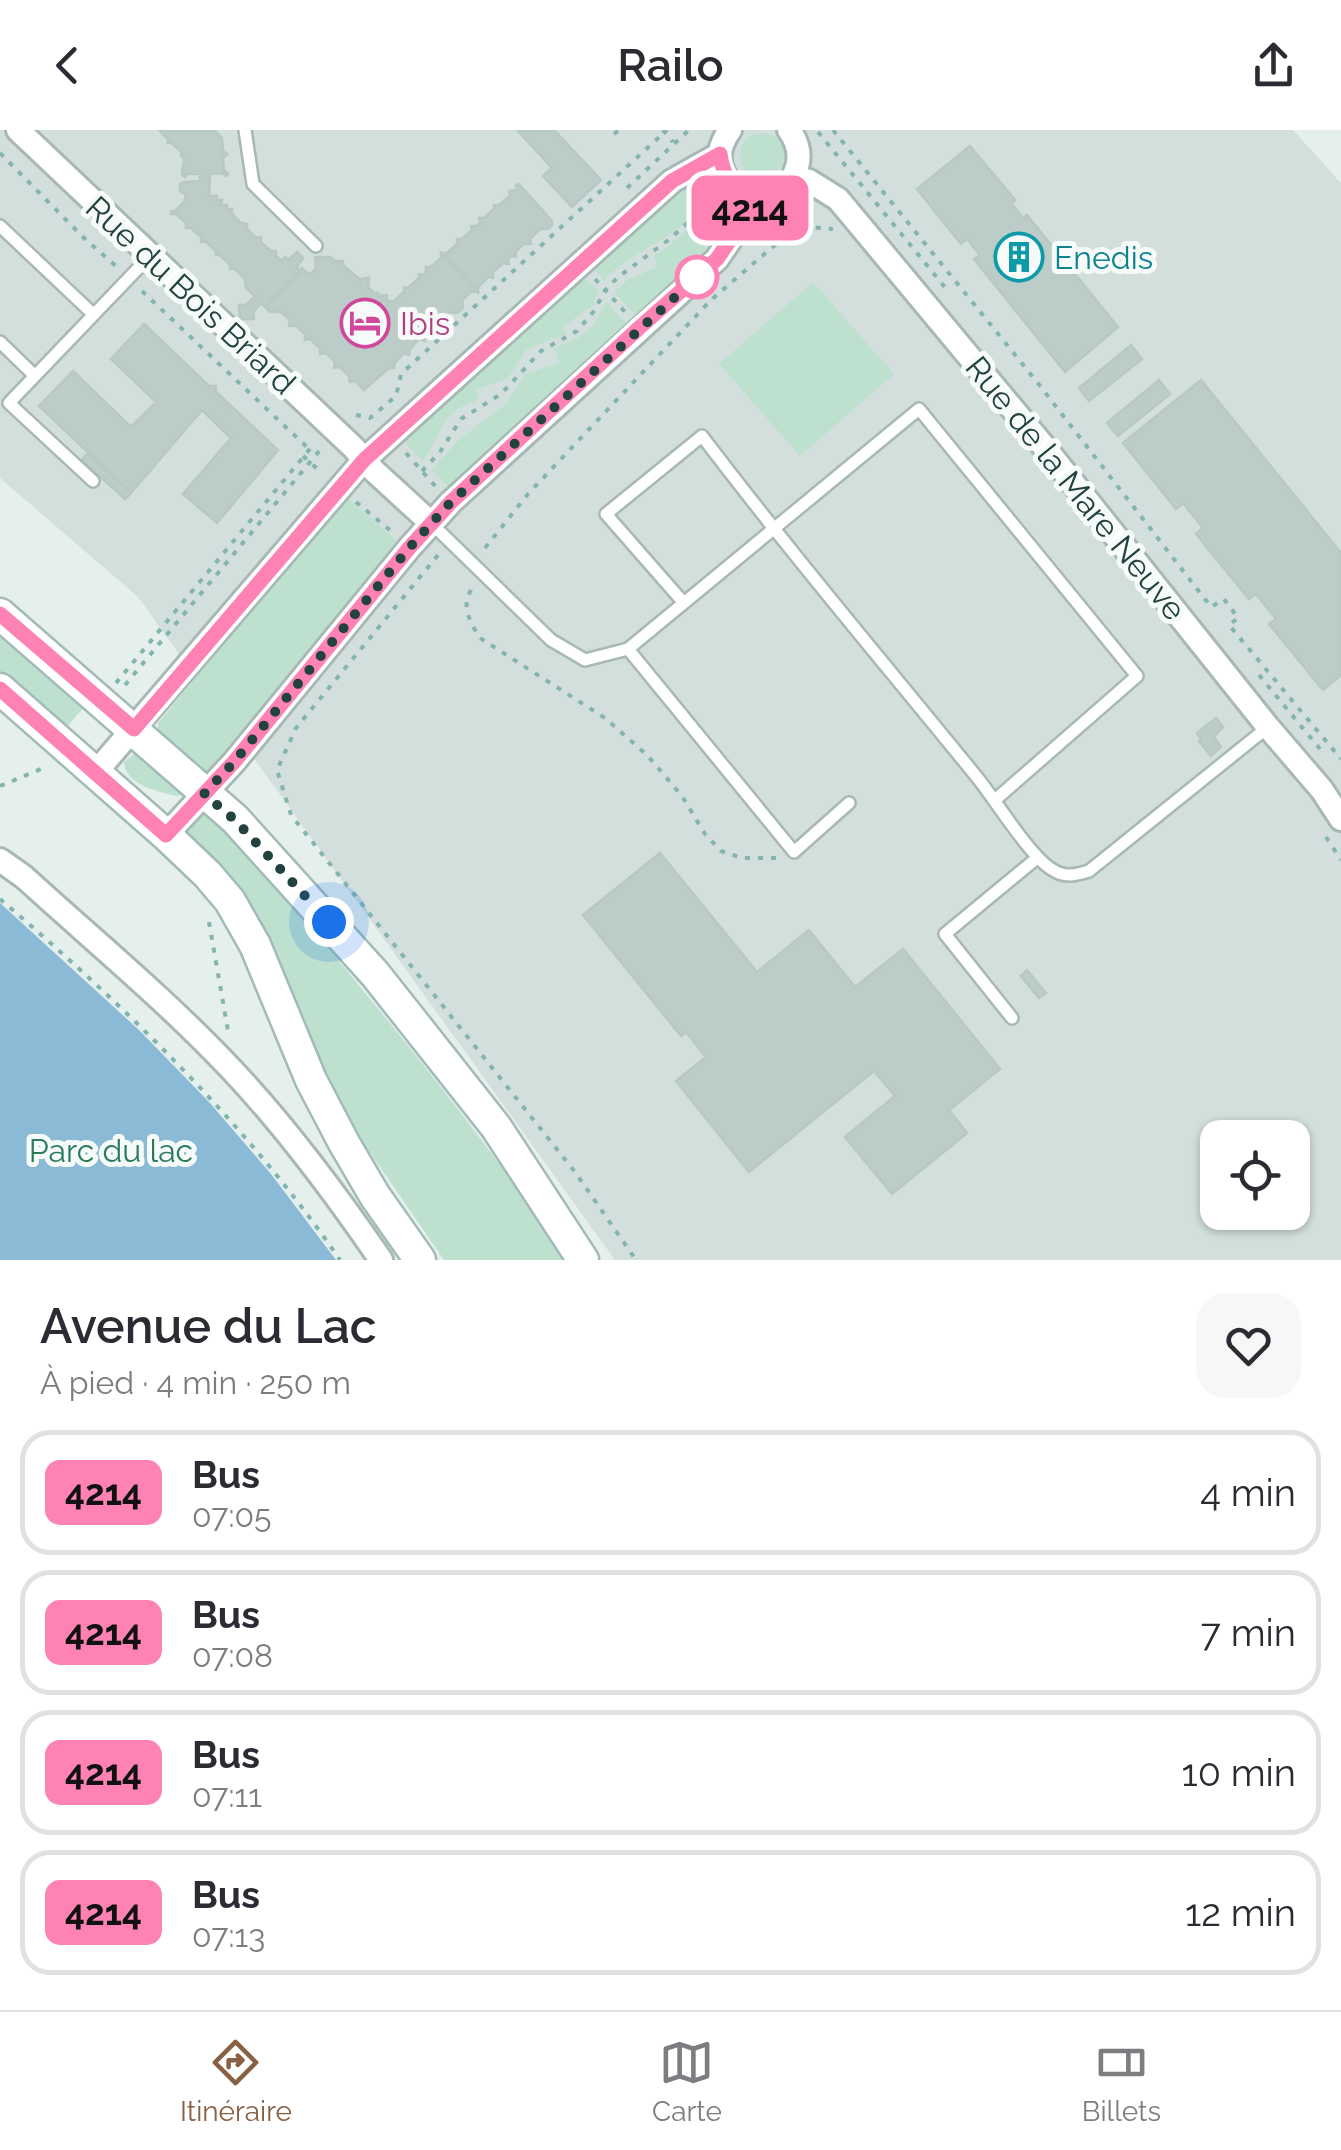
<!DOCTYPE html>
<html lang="fr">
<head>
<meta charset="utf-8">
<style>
  body { margin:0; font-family:Raleway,sans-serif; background:#f7f7f7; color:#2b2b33; height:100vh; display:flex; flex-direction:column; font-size:38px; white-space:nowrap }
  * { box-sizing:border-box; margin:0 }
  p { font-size:32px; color:#7c7c81 }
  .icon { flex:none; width:55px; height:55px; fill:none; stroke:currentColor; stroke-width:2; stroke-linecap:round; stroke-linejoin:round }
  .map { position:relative; height:1130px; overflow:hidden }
  .panel { display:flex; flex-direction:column; background:#fff; flex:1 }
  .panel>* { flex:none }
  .badge { padding:0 20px; border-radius:15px; font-size:35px; line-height:65px }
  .controls { position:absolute; left:1200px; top:990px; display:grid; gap:20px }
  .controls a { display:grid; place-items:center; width:110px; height:110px; border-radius:20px; background:#fff; box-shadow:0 2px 8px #0004; font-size:50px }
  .you { position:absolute; width:50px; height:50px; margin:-25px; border:8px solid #fff; border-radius:50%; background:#1a73e8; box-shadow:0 0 0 15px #1a73e833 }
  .map>.badge { position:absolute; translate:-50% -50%; box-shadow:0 0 0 5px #fff }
  .round { display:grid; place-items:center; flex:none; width:105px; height:105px; border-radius:30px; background:#f7f7f7 }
  .headline { display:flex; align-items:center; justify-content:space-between; height:170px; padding:0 40px }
  h1 { font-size:48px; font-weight:600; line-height:75px }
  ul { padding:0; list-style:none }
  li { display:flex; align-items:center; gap:30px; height:125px; margin:0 20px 15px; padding:0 20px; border:5px solid #e1e1e2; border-radius:30px }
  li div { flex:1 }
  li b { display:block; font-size:38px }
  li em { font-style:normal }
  li .badge { min-width:110px; font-weight:700; text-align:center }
  header { display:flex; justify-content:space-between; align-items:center; height:130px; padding:0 40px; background:#fff; font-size:45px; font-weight:600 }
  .dock { display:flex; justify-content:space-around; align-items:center; height:140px; border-top:2px solid #e1e1e2; background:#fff; font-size:28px; color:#7c7c81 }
  .dock a { display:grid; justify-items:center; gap:5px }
  .dock .current { color:#886144 }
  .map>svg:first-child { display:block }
  .built { fill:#d3dfdc; fill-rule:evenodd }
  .green { fill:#bde1ce }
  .water { fill:#8abad6 }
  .building { fill:#bccdc9; stroke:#b6c9c5; stroke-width:2.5 }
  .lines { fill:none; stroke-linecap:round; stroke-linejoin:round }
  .lane-casing { stroke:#a7b8b5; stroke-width:16 }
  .street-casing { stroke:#a7b8b5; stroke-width:28 }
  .secondary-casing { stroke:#a2bbb8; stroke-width:35 }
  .path { stroke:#83b4af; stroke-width:4; stroke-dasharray:5 8; stroke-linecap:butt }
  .lane { stroke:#fff; stroke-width:11 }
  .street { stroke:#fff; stroke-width:22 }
  .secondary { stroke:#fff; stroke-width:30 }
  .line-casing { stroke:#fff; stroke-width:22 }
  .line { stroke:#ff82b4; stroke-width:15 }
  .walk { stroke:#224240; stroke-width:10; stroke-dasharray:0 18 }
  .stop-dot { fill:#fff; stroke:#ff82b4; stroke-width:5 }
  .labels { text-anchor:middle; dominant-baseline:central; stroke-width:10; stroke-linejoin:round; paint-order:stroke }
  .culture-label { font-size:32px; fill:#0d838f; stroke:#f6fbf9; text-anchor:start }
  .street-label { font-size:32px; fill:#224240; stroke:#f6fbf9 }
  .hotel-label { font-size:32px; fill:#b23c85; stroke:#f6fbf9; text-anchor:start }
  .park-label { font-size:32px; fill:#2a7b5b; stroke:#f6fbf9 }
</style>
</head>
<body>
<header><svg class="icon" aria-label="back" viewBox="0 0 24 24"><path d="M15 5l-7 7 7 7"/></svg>Railo<svg class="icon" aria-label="share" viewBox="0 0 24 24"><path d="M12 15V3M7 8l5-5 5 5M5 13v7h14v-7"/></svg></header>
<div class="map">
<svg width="1341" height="1130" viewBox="0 0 1341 1130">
  <rect width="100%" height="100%" fill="#e5efec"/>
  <path class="built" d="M0,0H1293L1341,53V1130H615L138,467L0,348ZM1218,1008H1292V1082H1218Z"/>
  <path class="green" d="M740 25a22 22 0 1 1 44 0a22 22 0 1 1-44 0Z
    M689,51L706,68C685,108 632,118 604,151L591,136L666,69Z
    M716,80L729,96L711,120L638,188L614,162L626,151L657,137L654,125L664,120L695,92Z
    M582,144L598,161L593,176L562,197L566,204L527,219L508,248L476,260L478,270C471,273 461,276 455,281C441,290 435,316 423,331L403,310Z
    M813,152L894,244L800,326L719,234Z
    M607,172L629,196L450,358L431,340L460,309L506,274L525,244L559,233L554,218C569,212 583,208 593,195C599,187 601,179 607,172Z
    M348,369L397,411L396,417L213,637L207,642H201L158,603V593L340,373Z
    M0,500L86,575L64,600L0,543Z
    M135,623H140L182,662V665L176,666C157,661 125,655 124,632Z
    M208,683L216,689C312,797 405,908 492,1024C518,1058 541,1095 566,1130H444L334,970L186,706C188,697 198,685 208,683Z"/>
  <path class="water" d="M0,773L139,900L209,972L271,1044L336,1130H0Z"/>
  <path class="building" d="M159,0H214L222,8L223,21L227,24L223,28L224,40L228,44L226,46L222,43L210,44L209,66H217V70H222L221,75H227V79H232V84L241,93L247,94V98L256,108L261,107V112L271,121H276V126L281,131L285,127L288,130L297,122L303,128L297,137L300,141L265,177L261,173L253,182L254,189H240L239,175H246L255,166L246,158L245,149L235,139H230V135L220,125H216V121L206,112H201V107L191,98H186V93L176,84H171V81H175L184,72L186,65L180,61V54L184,52L200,51V44H187L185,47L182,45L184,28L181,26L182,23L172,13H168V9Z
    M517,0H554L601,50L572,77L543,46L552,38Z
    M970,16L1015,70L1011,73L1023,88L1027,85L1118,197L1065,242L974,129L980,125L967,109L961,114L917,59Z
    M519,54L552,91V95L548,99H540L530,109L531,114H524L515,122L516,127L511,126L508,129L509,134L503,133L493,142V148L488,147L478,157V162L442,123H447L457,114V109H462L472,100L471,96H477L480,93L479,88H484L494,79V75H499L510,66L509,61L517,60L516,55Z
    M441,123L478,162H471L462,170L463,178L457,183L450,182L440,191L441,196L435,195L424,205L425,211L419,209L410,219L409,225L404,223L395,232L394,238H389L364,260L355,251L350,252L349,246L340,237L334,238L335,232L326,223L320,224V218L310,209L305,210V204L296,196H289L290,190L281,182H270L265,177L302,138L307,143H312L316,138L315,127H330L335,131H343V135L359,149L369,148L368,157L374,163H378V166L387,165V170L393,172L404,162V157L408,158L419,148V144L424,145L426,141V137H431L441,128Z
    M144,194L209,256H216V262L278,320L217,393L183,364L231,308L202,280L131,363L39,276L73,241L131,297L156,272L111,229Z
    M1131,215L1142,229L1089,271L1079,258Z
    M1159,250L1170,264L1118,306L1107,293Z
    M1201,250L1341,423V545L1323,560L1269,494L1276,489L1256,464L1249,469L1196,404L1203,398L1183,373L1176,379L1123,313Z
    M88,323L131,363L125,369L82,330Z
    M1216,588L1223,597L1214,607L1221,617L1211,626L1199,611L1201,609L1197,603Z
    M660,723L757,842L809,800L855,857L903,819L1000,939L949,980L967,1003L892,1064L845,1007L895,966L874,941L749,1042L676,951L706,927L686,902L681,906L583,785Z
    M1027,840L1046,863L1039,868L1021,846Z"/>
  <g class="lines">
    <g class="lane-casing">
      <path id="lane" d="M245,0L253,54L316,116
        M0,96L93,184
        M0,212L35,246
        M93,351L9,273L149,127
        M432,394L551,510L585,530L628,519L919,279L1137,546L995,670
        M683,472L606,384L702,306C790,422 884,533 976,646C995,669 1030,727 1053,740C1065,748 1076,745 1089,741L1268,597
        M628,519L794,722L849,673
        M1012,888L945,804L1037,728"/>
    </g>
    <g class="street-casing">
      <path id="street" d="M18,0L354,318L373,340L432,394
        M730,0C690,55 781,95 797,37C801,23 797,11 789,0
        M793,47L809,51L838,69L1046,319L1268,597L1322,660L1341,689
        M96,642L364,330L672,51L720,24
        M166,705L234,632L410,417L451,372L717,129L760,66
        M0,730L24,747C93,810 167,871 231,939C287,998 335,1063 381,1130"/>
    </g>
    <g class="secondary-casing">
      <path id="secondary" d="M0,484L235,689L375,844L496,997L583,1130
        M0,559L166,705L207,744L230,771L255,815L311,950L344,1013L375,1066L420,1130"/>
    </g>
    <path class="path" d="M663,0L673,12
      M833,0L1037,252L1211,477L1224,469L1238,488L1229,495L1341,629
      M818,2L948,161
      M614,4L619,0
      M0,23L84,108L117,137
      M627,58L689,0
      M701,58L721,81
      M797,96L819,84
      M595,149L626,183
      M142,161L309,319
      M356,285L370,288L396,266L401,244L667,0
      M406,323L436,357
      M303,326L322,343
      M422,341L440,322L461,289L501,264L541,221L577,201L594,181L605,161L617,148L667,111L713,71
      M356,372L391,401
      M485,418L528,364L711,170L797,96L833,99
      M438,425L296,598L277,640L291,685L575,1042L636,1130
      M471,460C461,477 470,492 480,508L605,588L647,625L682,666L705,704L721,721L742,728H776
      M1259,545L1320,619
      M116,553L314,314
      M125,555L320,320
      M0,656L46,637
      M1326,707L1341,730
      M0,769C126,877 246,993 340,1130
      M209,792L228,901"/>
    <use href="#lane" class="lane"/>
    <use href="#street" class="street"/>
    <use href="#secondary" class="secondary"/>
  </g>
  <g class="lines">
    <g class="line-casing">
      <path id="line" d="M0,484L134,599L364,330L672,51L720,24C723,49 735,62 760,66L717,129L639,198L451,372L410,417L234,632L166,705L0,559"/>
    </g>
    <use href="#line" class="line"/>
    <path class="walk" d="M329,792L235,690L204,664L234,632L410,417L451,372L697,147"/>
  </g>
  <defs>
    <g id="building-ring" transform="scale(2.5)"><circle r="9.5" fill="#f6fbf9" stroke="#0f9aa8" stroke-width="1.5"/><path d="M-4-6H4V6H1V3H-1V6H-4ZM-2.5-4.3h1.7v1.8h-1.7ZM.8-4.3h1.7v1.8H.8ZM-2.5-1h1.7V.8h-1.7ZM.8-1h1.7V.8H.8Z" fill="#0f9aa8"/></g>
    <g id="hotel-ring" transform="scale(2.5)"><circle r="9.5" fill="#f6fbf9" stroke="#d1479c" stroke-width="1.5"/><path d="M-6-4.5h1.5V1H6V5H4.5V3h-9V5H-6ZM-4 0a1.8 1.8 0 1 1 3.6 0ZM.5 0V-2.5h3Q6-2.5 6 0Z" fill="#d1479c"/></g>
  </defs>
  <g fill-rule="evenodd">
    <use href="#building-ring" x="1019" y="127"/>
    <use href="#hotel-ring" x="365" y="193"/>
  </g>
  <circle class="stop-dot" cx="697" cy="147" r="20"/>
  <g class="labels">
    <g class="culture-label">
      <text x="1054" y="127">Enedis</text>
    </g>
    <g class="street-label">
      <text transform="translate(191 165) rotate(43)">Rue du Bois Briard</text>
      <text transform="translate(1076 358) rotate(51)">Rue de la Mare Neuve</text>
    </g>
    <g class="hotel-label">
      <text x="400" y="193">Ibis</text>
    </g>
    <g class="park-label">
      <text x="111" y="1020">Parc du lac</text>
    </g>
  </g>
</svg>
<div class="controls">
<a><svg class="icon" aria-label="locate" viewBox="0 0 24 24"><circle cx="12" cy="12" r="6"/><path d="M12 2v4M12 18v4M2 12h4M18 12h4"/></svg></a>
</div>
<div class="you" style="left:329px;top:792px"></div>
<b class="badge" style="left:750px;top:78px;background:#ff82b4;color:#111">4214</b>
</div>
<section class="panel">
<div class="headline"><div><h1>Avenue du Lac</h1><p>À pied · 4 min · 250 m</p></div><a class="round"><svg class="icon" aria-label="heart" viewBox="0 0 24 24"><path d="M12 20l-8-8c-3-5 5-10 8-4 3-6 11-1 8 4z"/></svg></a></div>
<ul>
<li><span class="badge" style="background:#ff82b4;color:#111">4214</span><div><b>Bus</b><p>07:05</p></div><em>4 min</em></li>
<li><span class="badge" style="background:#ff82b4;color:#111">4214</span><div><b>Bus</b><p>07:08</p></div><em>7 min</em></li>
<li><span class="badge" style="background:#ff82b4;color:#111">4214</span><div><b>Bus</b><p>07:11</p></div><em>10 min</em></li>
<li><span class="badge" style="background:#ff82b4;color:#111">4214</span><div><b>Bus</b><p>07:13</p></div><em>12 min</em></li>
</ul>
</section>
<nav class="dock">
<a class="current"><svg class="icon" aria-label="directions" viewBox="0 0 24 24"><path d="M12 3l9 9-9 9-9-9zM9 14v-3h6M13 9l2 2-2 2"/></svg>Itinéraire</a>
<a><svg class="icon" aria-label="map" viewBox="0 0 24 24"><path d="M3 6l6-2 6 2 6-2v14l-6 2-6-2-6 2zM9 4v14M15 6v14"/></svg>Carte</a>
<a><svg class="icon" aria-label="tickets" viewBox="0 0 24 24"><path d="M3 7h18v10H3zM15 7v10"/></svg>Billets</a>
</nav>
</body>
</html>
